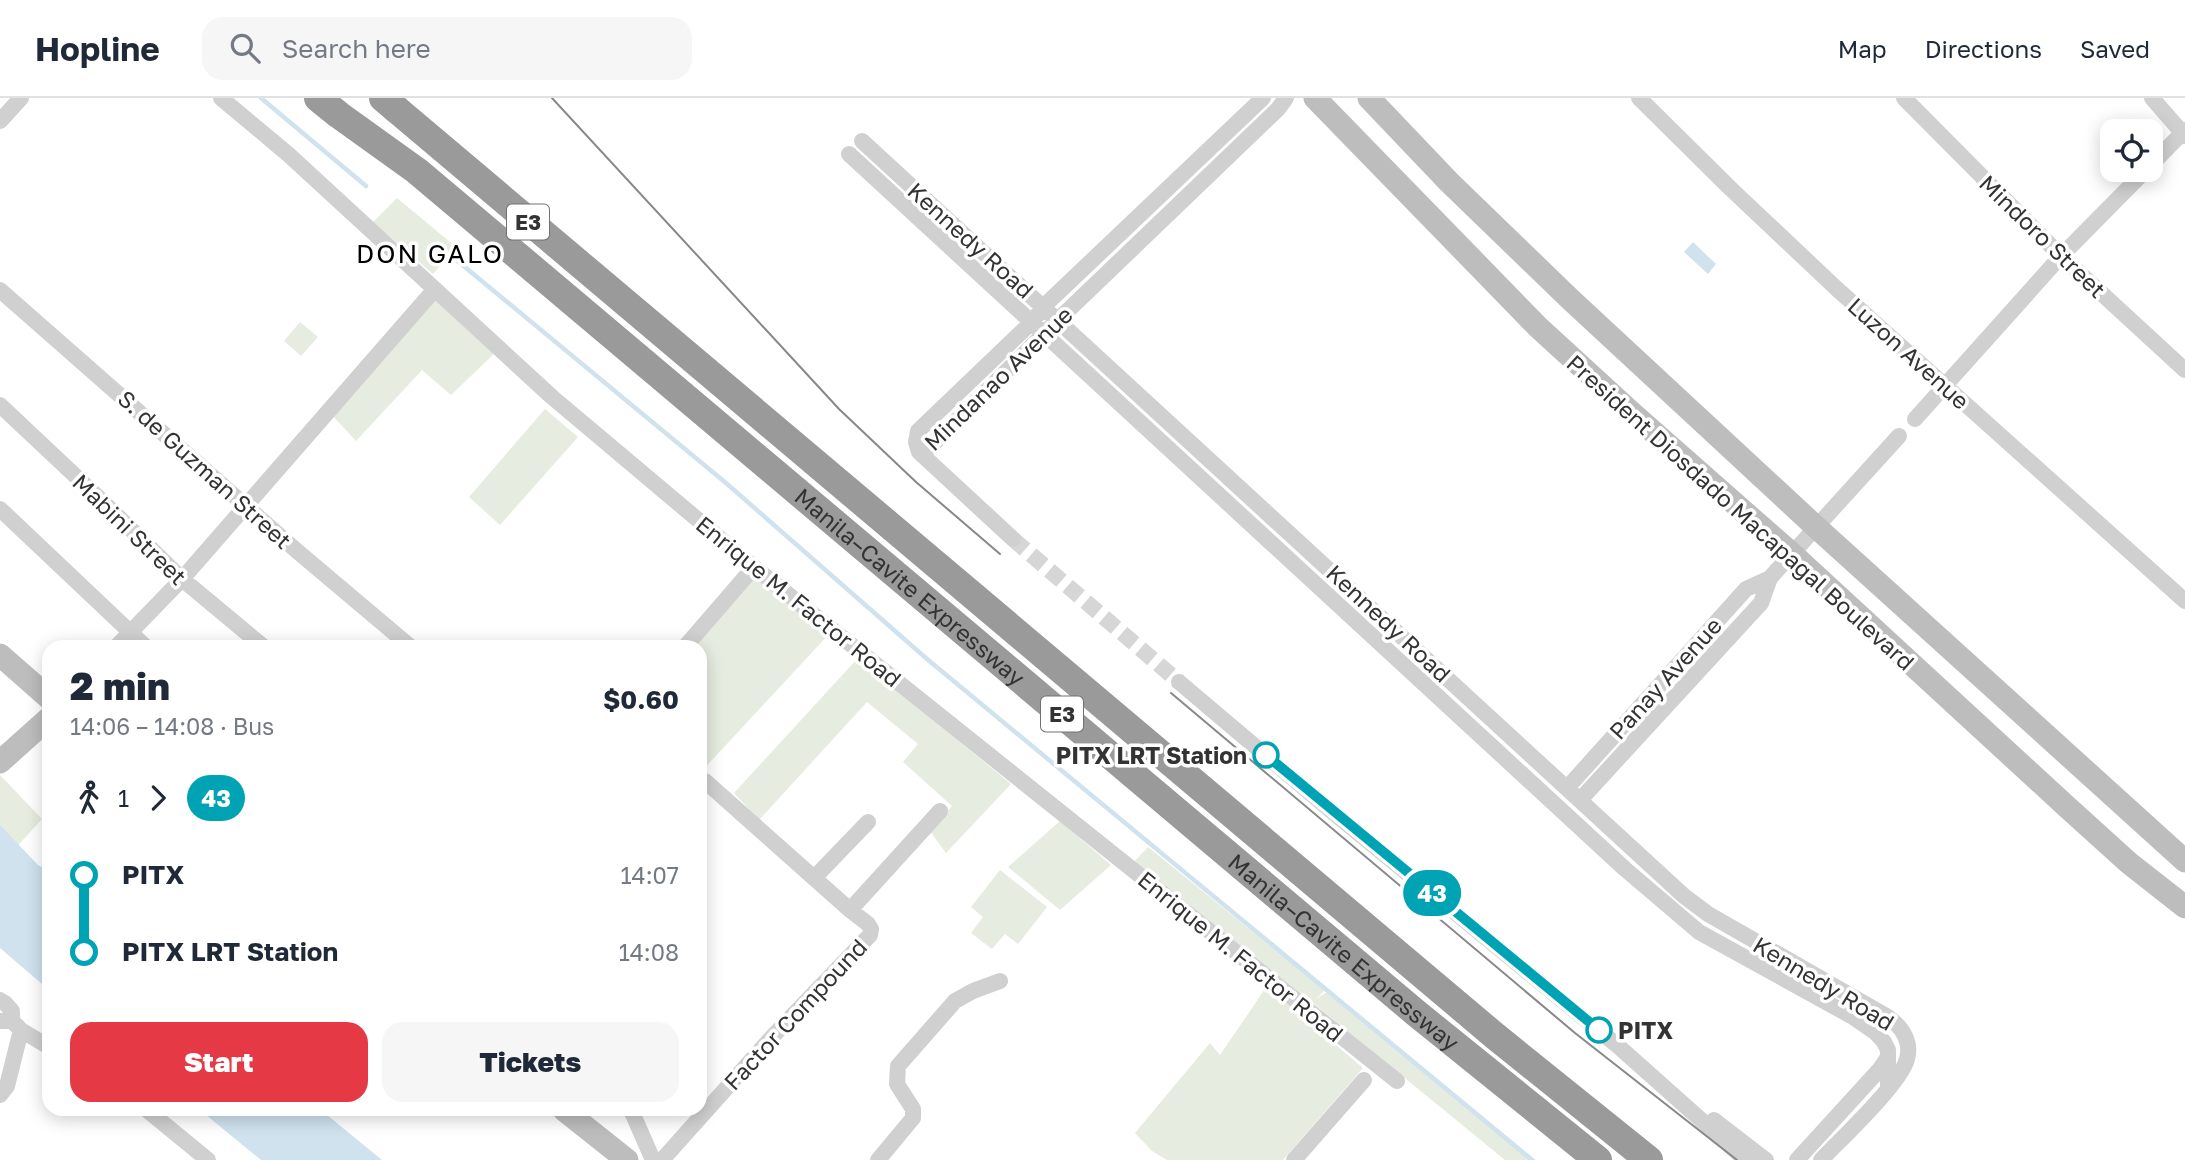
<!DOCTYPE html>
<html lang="en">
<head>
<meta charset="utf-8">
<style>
  body { margin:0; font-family:"Golos Text",sans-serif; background:#f6f6f7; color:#1f2937; height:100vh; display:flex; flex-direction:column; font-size:26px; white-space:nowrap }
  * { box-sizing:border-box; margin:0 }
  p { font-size:23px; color:#747a83 }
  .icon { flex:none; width:38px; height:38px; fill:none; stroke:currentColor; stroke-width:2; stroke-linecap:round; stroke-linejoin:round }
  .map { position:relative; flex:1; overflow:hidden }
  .sheet { position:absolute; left:42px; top:542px; width:665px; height:476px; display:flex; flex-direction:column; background:#fff; border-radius:21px; box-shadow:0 4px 18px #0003 }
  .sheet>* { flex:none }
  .badge { padding:0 14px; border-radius:23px; font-size:24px; line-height:46px }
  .buttons { position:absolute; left:2100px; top:21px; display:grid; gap:14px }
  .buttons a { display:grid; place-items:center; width:63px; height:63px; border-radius:14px; background:#fff; box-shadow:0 4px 18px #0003; font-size:35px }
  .map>.badge { position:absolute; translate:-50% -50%; box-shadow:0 0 0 4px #fff }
  .legs { display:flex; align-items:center; gap:10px; height:77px; padding:0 28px; font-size:23px }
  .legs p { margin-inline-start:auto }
  .headline { display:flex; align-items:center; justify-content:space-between; height:119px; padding:0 28px }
  h1 { font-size:38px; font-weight:800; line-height:52px }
  .cta { display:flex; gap:14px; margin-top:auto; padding:14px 28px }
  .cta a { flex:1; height:80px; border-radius:21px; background:#e63946; color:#fff; font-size:28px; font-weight:800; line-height:80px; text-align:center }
  .cta a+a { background:#f6f6f7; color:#1f2937 }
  ul { padding:0 28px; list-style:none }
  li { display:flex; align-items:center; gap:24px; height:77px; font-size:26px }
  li i { display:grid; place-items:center; width:10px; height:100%; margin:0 9px; background:currentColor }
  li i::after { content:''; width:18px; height:18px; margin:-9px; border:5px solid; border-radius:50%; background:#fff }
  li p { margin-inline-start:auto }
  li:first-child i { background:linear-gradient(#0000 50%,currentColor 0) }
  li:last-child i { background:linear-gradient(currentColor 50%,#0000 0) }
  header { display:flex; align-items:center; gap:42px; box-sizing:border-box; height:98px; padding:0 35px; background:#fff; border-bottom:2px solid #e0e1e3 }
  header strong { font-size:33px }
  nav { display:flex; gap:38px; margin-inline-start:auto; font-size:24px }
  .search { width:490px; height:63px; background:#f6f6f7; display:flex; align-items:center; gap:18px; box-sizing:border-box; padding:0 24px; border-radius:21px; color:#747a83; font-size:26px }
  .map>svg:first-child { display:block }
  .green { fill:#e6ecdf }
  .water { fill:#cfe2ee }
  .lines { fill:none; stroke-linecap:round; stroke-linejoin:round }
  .stream { stroke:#cfe2ee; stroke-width:4.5 }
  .street-tunnel { stroke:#d6d6d6; stroke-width:16; stroke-dasharray:16 8; stroke-linecap:butt }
  .street { stroke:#d0d0d0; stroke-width:16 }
  .secondary { stroke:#bdbdbd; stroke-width:23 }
  .highway { stroke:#9a9a9a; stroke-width:28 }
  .tram { stroke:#888; stroke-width:2 }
  .highway-bridge { stroke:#9a9a9a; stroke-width:28 }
  .line-1-casing { stroke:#fff; stroke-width:16 }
  .line-1 { stroke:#00a3b4; stroke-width:10 }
  .stop-1-dot { fill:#fff; stroke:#00a3b4; stroke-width:3.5 }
  .labels { text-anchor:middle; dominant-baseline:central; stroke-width:7; stroke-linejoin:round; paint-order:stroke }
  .shield { fill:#fff; stroke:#707070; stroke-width:2 }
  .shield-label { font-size:21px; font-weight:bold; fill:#333 }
  .street-label { font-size:23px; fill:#333; stroke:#fff }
  .stop-label { font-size:23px; font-weight:bold; fill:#333; stroke:#fff; text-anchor:end }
  .quarter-label { font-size:26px; letter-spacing:2px; fill:#000; stroke:#fff }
</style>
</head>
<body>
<header>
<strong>Hopline</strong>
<div class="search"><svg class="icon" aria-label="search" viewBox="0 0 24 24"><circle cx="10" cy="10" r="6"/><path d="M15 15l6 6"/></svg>Search here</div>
<nav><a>Map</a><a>Directions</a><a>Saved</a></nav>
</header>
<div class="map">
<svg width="2185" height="1062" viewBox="0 0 2185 1062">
  <rect width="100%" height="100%" fill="#fff"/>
  <path class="green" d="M397,100L456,149L433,176L373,124Z
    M434,199L495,255L451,297L422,272L356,343L330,315Z
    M300,224L318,239L301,258L284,243Z
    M545,311L578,339L500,427L469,399Z
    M756,477L829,536L700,675V550H692Z
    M858,560L1011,686L946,755L930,733L952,708L903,664L918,646L867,604L759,722L734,695Z
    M0,677L42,721L11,755L0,740Z
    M1060,723L1111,767L1060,812L1008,769Z
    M1148,749L1325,892L1316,901L1327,894L1536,1062H1505L1312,904L1308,907L1130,768Z
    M1000,772L1047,809L1018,846L1005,836L992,851L971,835L983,819L971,809Z
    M1267,888L1363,970L1283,1062H1167L1152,1053L1135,1035L1210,945L1220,957Z"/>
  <path class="water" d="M1693,144L1716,166L1708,176L1684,154Z
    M0,727L38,767L49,773V892L0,850Z
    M200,1012H321L382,1062H261Z"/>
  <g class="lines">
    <path class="stream" d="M261,0L366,88
      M454,160L726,385L927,561L1532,1062"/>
    <path class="street-tunnel" d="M1013,441L1179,584"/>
    <path class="street" d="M221,0L289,57L552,299L754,469L1397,983
      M1639,0L1731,91L1837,191L2185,503
      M1904,0L2061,158L2185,272
      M2152,0L2185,38
      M0,23L21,0
      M862,43L1684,798L1708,816L1888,919C1902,929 1912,944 1907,961C1901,985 1841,1041 1821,1062
      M849,56L1625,771L1699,834L1853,919L1876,935L1884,944L1888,952V991
      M2151,67L2185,32
      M0,192L297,453L412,550
      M0,307L101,402L182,481L265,550
      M1915,321L2061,158L2146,72
      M922,357L1059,221L1278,11L1286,0
      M0,411L147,550
      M1013,441L919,354L916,344L918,333L1032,224L1044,208L1263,0
      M115,550L182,481L435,191
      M684,550L754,469
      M1179,584L1335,716L1618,948L1746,1062
      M1567,690L1746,491L1770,480
      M1580,702L1761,505L1770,480L1899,338
      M814,780L868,724
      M850,812L940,713
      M0,902L5,905L12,913V923
      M0,923H12L21,932L49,949
      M0,997L7,988L21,932
      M147,1012L208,1062
      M631,1012L653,1062
      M1714,1022L1766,1062
      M662,1062L773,938L870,837L871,831L868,826L850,812L705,683
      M878,1062L913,1020V1011L897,986L898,968L955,903L973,893L1000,883
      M1294,1062L1364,982
      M1797,1062L1880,971L1888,959"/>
    <path class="secondary" d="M1315,0L1538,229L1633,316L1792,456L2066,708L2129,765L2185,809
      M1369,0L1449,84L1570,201L1816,429L2185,763
      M0,557L49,600
      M0,664L49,620
      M564,1012L627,1062"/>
    <g class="highway">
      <path id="s1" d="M318,0L339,17L417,73L1416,915L1598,1062"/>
      <path d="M396,11L1495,938L1649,1062"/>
    </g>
    <path class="tram" d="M552,0L839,311L916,384L1000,456
      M1171,595L1575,935L1737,1062"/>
    <path class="highway-bridge" d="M383,0L396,11"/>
  </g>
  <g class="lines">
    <g class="line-1-casing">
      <path id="line-1" d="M1266,657L1599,932"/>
    </g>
    <use href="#line-1" class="line-1"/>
  </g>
  <g class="stop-1-dot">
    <circle cx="1266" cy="657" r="12"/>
    <circle cx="1599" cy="932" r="12"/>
  </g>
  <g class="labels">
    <g class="shield">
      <rect x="507" y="106.5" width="42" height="35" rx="5"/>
      <rect x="1041" y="598.5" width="42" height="35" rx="5"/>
    </g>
    <g class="shield-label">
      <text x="528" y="124">E3</text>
      <text x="1062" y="616">E3</text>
    </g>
    <g class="street-label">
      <text transform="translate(2043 138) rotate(44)">Mindoro Street</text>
      <text transform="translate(971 142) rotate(42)">Kennedy Road</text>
      <text transform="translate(1909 255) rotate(42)">Luzon Avenue</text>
      <text transform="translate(998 280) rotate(-44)">Mindanao Avenue</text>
      <text transform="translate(205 371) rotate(42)">S. de Guzman Street</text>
      <text transform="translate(1741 414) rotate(42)">President Diosdado Macapagal Boulevard</text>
      <text transform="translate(130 431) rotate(44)">Mabini Street</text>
      <text stroke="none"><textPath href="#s1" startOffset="768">Manila–Cavite Expressway</textPath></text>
      <text transform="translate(799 503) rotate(39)">Enrique M. Factor Road</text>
      <text transform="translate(1389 525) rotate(43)">Kennedy Road</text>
      <text transform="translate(1665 580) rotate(-48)">Panay Avenue</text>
      <text stroke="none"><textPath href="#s1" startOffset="1335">Manila–Cavite Expressway</textPath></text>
      <text transform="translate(1241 858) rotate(39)">Enrique M. Factor Road</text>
      <text transform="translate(1824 885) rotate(31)">Kennedy Road</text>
      <text transform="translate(795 916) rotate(-47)">Factor Compound</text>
    </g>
    <g class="stop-label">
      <text x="1247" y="657">PITX LRT Station</text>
      <text x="1618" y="932" text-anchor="start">PITX</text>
    </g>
    <g class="quarter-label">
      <text x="430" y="155">DON GALO</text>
    </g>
  </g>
</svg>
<div class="buttons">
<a><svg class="icon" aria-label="locate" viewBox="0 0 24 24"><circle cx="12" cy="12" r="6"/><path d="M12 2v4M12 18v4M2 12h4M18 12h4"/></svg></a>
</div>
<b class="badge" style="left:1432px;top:795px;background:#00a3b4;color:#fff">43</b>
<section class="sheet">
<div class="headline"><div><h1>2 min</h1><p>14:06 – 14:08 · Bus</p></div><b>$0.60</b></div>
<div class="legs"><svg class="icon" aria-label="walk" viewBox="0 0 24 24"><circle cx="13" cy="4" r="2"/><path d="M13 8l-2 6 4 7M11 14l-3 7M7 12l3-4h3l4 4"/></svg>1<svg class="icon" aria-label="forward" viewBox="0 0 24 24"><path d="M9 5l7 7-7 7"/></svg><b class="badge" style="background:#00a3b4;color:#fff">43</b></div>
<ul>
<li><i style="color:#00a3b4"></i><b>PITX</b><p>14:07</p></li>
<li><i style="color:#00a3b4"></i><b>PITX LRT Station</b><p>14:08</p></li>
</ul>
<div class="cta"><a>Start</a><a>Tickets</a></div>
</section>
</div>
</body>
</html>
